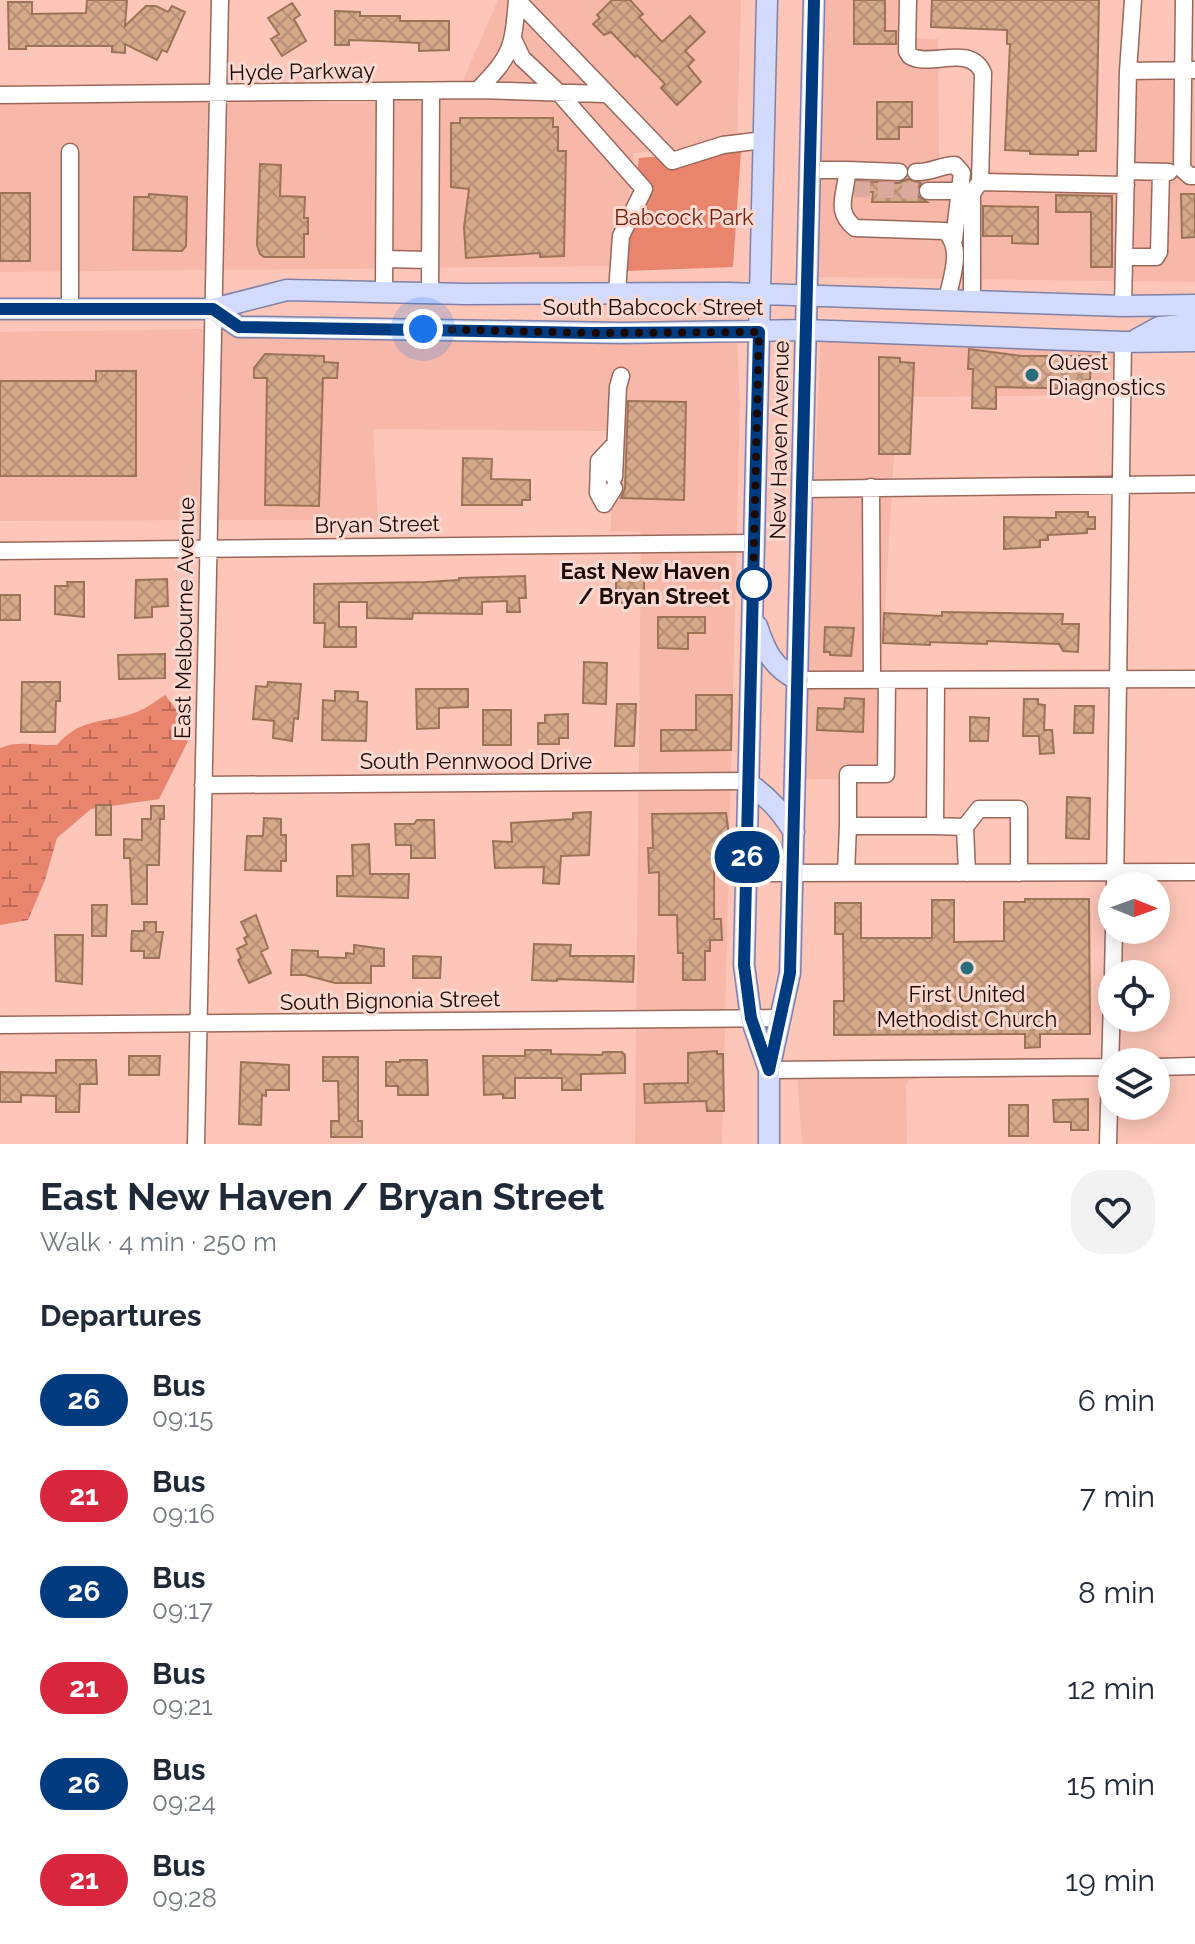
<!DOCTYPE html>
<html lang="en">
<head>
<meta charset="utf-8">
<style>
  body { margin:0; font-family:Raleway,sans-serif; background:#f2f2f3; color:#1f2937; height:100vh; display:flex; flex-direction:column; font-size:30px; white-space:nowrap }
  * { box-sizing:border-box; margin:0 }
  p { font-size:26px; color:#747a83 }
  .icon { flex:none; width:44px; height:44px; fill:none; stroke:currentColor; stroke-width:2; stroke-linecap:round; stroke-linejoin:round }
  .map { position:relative; height:1144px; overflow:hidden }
  .drawer { display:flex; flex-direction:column; background:#fff; flex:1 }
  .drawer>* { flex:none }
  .badge { padding:0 16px; border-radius:26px; font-size:28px; line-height:52px }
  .needle { width:52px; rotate:91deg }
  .controls { position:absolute; left:1098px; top:872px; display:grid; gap:16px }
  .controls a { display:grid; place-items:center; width:72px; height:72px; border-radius:50%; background:#fff; box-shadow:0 4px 20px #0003; font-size:40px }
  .you { position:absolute; width:40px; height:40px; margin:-20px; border:6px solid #fff; border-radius:50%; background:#1a73e8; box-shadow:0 0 0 12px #1a73e833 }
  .map>.badge { position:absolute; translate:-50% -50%; box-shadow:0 0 0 4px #fff }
  h2 { padding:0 40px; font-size:30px; line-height:72px }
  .round { display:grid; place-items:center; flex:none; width:84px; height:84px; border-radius:32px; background:#f2f2f3 }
  .summary { display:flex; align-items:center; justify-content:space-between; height:136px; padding:0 40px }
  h1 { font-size:38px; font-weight:700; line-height:60px }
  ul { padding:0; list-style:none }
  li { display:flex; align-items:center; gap:24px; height:96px; padding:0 40px }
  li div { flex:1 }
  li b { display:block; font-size:30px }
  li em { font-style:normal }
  li .badge { min-width:88px; font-weight:700; text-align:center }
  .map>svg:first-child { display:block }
  .built { fill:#f7b8a9 }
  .green { fill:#e9856d }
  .wetland { fill:url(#wetland-marsh) }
  .building { fill:url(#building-cross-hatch); stroke:#9d7357; stroke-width:2 }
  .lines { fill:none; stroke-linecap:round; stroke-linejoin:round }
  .minor-tunnel { stroke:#dbaa9d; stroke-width:16; stroke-dasharray:16 8; stroke-linecap:butt }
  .minor-casing { stroke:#99685b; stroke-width:19 }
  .major-casing { stroke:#7f81a6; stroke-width:23 }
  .minor { stroke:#fff; stroke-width:16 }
  .major { stroke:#d2dafd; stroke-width:20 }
  .line-casing { stroke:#fff; stroke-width:18 }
  .line { stroke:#003b80; stroke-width:12 }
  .walk { stroke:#1c0a06; stroke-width:8; stroke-dasharray:0 14.4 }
  .poi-dot { fill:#296e7d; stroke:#fbd9d0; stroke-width:3 }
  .stop-dot { fill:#fff; stroke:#003b80; stroke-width:4 }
  .labels { text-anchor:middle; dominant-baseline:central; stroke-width:6; stroke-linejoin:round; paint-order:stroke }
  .street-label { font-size:22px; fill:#1c0a06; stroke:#fbd9d0 }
  .park-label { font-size:22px; fill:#74210d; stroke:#fbd9d0 }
  .poi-label { font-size:22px; fill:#1c0a06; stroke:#fbd9d0; text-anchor:start }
  .stop-label { font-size:22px; font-weight:bold; fill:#1c0a06; stroke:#fbd9d0; text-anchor:end }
</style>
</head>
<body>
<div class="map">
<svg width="1195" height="1144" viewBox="0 0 1195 1144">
  <defs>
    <pattern id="wetland-marsh" width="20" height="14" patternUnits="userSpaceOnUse" patternTransform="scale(2)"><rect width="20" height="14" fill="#e9856d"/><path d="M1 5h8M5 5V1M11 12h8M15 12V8" fill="none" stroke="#bc6b58"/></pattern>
    <pattern id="building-cross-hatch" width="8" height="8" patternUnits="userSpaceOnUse" patternTransform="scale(2)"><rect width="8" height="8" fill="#d5a88a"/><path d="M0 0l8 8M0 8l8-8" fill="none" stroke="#b68f76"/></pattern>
  </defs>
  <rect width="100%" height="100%" fill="#fdc6b8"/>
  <path class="built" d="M498,0H741L737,143L634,153L619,266L223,270L229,87H460Z
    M826,0H906L905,38L938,39L939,166L1117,180L1115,281L817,277Z
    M1195,78V282L1133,281L1137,79Z
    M0,87L210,88L205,270L0,272Z
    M203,329L199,520L0,521V332Z
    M221,329L737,340L740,402L722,1144H635L641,532L611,531L610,431L373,429L378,520H218Z
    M821,338L1114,349L1111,395L905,397L897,404L875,780L804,779L810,571Z
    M919,1066V1078L909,1080L906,1085L907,1144H802L797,1073Z"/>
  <path class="green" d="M741,150L733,267L626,271L639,158Z"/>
  <path class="wetland" d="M165,695L193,731L159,799L91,809L57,838L45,880L28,920L0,925V748C20,740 36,746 57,745C82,716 106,724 137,712C147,708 156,701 165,695Z"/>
  <path class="building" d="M87,0H127L125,26L146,6H156L168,12L172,6L185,12L167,52L162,50L157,60L125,44V53L112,52V46H26V49H9L8,2H32V14L86,13Z
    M612,0H630L643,14L639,17L662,42L690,16L705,32L685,51L694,60L688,66L701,82L677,105L661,88L665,84L637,55L635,57L611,32L604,35L593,24L600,18L597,15Z
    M854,0H885V31H896V44H854Z
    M932,0H1099L1096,151H1078V155L1030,154V151L1005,150L1010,44H1007V30L931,27Z
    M292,3L300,15L294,19L306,41L282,56L271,39L279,34L268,18Z
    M335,11L360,12V16H400V21H449V50L419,51V43L378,41L349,40V45H335Z
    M877,102H912V127H899V139H877Z
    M460,118H553V127H558V151H566L564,256L540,257V253L466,258L464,227L469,189L451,187V123H460Z
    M260,164L281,165L280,196L305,197L304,218H308V234H304V257H264L260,254L257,245Z
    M908,179L921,183L917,190L918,196L927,202H872L873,192H857V181L899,183Z
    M0,193H30V261H0Z
    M149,194L187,197L186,246L182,251L133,250L134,197H149Z
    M1181,194H1195V237L1182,238Z
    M1056,195L1112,196V267H1091V212H1056Z
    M983,206L1038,207V244L1012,243V236H983Z
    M969,349L1022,356H1091L1090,380H1086V389L996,387V409L972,408L973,369H968Z
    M265,354L324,356V362L338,363L337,378H323L319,506L265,505L267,378H254V368Z
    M879,357L900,358V362L914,363L910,454H879Z
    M96,371H136V476H0V381H96Z
    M628,401L686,402L684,500L621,498L625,489Z
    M463,458L492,459L491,479L530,480V500H522V505H462Z
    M1056,512H1088V517H1095V529H1087V533L1048,535V540H1040V547L1004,549V517L1056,518Z
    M525,576L526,598H519L520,612H507V601L482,602V614L413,613L412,619L367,618V602H339V627H356V647H324L325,623H314V584L426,582L459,580V578Z
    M616,576H644V603H616Z
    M167,579L168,606L152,607V617L135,618L136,580Z
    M67,582H84V617L55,614V586H68Z
    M0,595H20V620H0Z
    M942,612L1063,614L1062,624H1079L1078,652L1063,651L1059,644L987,641V644L930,642V645L883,643L884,613L942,616Z
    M658,617H705V633H688V649L658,648Z
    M825,627L854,628L851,656L830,655V652H824Z
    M165,654V678L119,679L118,655Z
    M584,662L607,663L606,704L583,703Z
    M22,682H60V701H56L55,732H21Z
    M268,682L301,684L298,719L294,718L292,741L273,738L274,721L253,719L256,686L267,687Z
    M416,689H468V707L439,708V728L417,729Z
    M335,691L358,692V701L367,702L366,741L322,740L323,700L335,701Z
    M696,695H732L731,750L661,751V730H696Z
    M845,698L864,699L863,732L817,730L818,708L844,709Z
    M1024,699H1038V704L1045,705L1044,730H1052L1054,753L1040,754L1039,736H1023Z
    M617,704H636L634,746H615Z
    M1075,706H1094L1093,733H1074Z
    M483,710H511V745H483Z
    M568,714V738H559V744H538V723H545V715Z
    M970,717L989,718L988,741H970Z
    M1067,797L1090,798L1089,839L1066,838Z
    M96,805H111V835H96Z
    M151,806H164V819H160L159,865H147V904H132L130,858H124V839L142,840V819H151Z
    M591,812L589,855L561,856L559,884L543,883L544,867L495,868L493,841L512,842L511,823L573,819V813Z
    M726,813L729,835H726V843H716V870H714V919H721L722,940H710V951H705V980H683V953H678L677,915H659V872L649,873L648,848H653L652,814Z
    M264,818L281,819V835H286V861H281V871L245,870L247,836H263Z
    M417,820H434L435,858H411V845H396L395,824H414Z
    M369,844L370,874H409L408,898L337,896V876H353L352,845Z
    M1025,899H1089L1090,1034H1040V1047L1025,1048V1034L834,1035V1001H844L843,934H835V903H861V938H932V900H954V942L1004,941V902H1025Z
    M92,905H107L106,936H92Z
    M256,915L268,948L261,952L271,973L249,983L238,960L241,958L237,949L247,944L244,938L248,936L241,922Z
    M144,922H156V932H163L159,958H144V951H131L132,931H144Z
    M55,935H83L82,984L56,981Z
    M534,944L571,945L570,956H634L633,982L557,979V981L532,980Z
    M354,945L384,949V966H371V983H335L305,975H291L292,950L318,951V957L346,958V953L354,954Z
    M413,956L441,957L440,978H413Z
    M525,1050H551V1054L602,1055L603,1052H622L625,1055V1073L581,1074V1090H562V1078H515V1098H503V1094L484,1095L483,1056H525Z
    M717,1051V1054H723L724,1111H707L706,1101L645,1103L644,1084L688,1083V1053Z
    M129,1056H160L159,1075H129Z
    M323,1057H358V1121H362V1137H331V1121H339L338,1081H323Z
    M56,1060H96L97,1084H80L79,1112H56V1096L21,1095V1102H0V1072L56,1073Z
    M400,1060H427L428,1095H398V1086H386V1062H400Z
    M241,1062L289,1065V1090H266V1096L262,1095L261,1125L239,1124Z
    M1088,1099V1130H1071V1122H1054L1053,1100Z
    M1009,1105H1028V1136H1009Z"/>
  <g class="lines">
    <path class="minor-tunnel" d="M854,189L928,191"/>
    <g class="minor-casing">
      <path id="minor" d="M517,0L672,161L723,145L764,140
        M908,0L907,51L910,56C931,68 970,43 983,73L980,182L1126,185
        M1184,0L1182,169L1190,176H1195
        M514,41L522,58L559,93L644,189L621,236L617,292
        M1128,71L1195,70
        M478,90C512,55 513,48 517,0
        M0,95L478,90L605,94
        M809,170H847C847,194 833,210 855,228L945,231C964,248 951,278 947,300
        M847,170L899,172
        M1126,171L1169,172
        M916,172C930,173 941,165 955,165L962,173L954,239
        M928,191H959
        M1125,257H1156L1159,252L1161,172
        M384,259L430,260
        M384,292L385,92
        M430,293L431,91
        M972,301V193L980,182
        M1123,306L1128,71L1133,0
        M70,309V152
        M614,477L618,387L621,376
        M871,487L872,680
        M614,488L604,504L598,493L599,461L615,444
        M802,489L1195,484
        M0,551L754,543
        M798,680L1195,679
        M887,680L886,774H848V826H935L936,680
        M203,785L749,781
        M935,826L965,827L967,873
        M965,827L979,809H1019V873
        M747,873L1195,872
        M846,873L848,826
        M1115,886L1123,342
        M1113,974L1114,930
        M0,1025L781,1018
        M1156,1067L1195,1066
        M769,1070L1112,1067
        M196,1144L220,0
        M1108,1144L1112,998"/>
    </g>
    <g class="major-casing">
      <path id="major" d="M767,0L744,965L751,1018L769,1070
        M0,309H213L287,290L466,294L729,293L1123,306L1195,305
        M213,309L239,327H261L621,333L805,330L1123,342L1195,341
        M1137,339L1159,327L1195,324
        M757,626C766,653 773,667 798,680
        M749,784C769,797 781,812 794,832
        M769,1144V1070L790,973L814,0"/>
    </g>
    <use href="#minor" class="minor"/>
    <use href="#major" class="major"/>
  </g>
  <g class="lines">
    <g class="line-casing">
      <path id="line" d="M0,309H213L239,327L592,333L759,332L744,965L751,1018L769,1070L790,973L814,0"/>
    </g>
    <use href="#line" class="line"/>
    <path class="walk" d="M423,329L592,333L759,332L753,588L754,584"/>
  </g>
  <g class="poi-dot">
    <circle cx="1032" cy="375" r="8"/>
    <circle cx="967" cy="968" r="8"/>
  </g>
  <circle class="stop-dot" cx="754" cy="584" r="16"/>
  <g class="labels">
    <g class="street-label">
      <text transform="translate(302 71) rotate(-1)">Hyde Parkway</text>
      <text x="653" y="307">South Babcock Street</text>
      <text transform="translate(779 440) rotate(-89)">New Haven Avenue</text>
      <text transform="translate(377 524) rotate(-1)">Bryan Street</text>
      <text transform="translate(184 618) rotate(-89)">East Melbourne Avenue</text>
      <text x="476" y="761">South Pennwood Drive</text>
      <text transform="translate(390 1000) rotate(-1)">South Bignonia Street</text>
    </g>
    <g class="park-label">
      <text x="684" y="217">Babcock Park</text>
    </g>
    <g class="poi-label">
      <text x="1048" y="362">Quest<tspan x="1048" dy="25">Diagnostics</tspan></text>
      <text x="967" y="994" text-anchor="middle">First United<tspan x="967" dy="25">Methodist Church</tspan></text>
    </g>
    <g class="stop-label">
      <text x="730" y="571">East New Haven<tspan x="730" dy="25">/ Bryan Street</tspan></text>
    </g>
  </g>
</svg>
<div class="controls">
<a><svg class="needle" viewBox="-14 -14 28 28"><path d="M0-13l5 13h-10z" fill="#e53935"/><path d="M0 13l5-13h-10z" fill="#747a83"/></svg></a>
<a><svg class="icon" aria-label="locate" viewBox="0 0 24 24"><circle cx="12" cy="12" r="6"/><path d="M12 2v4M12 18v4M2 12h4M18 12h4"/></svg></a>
<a><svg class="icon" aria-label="layers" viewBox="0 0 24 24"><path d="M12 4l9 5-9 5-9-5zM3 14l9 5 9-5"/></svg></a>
</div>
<div class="you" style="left:423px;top:329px"></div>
<b class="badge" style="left:747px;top:857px;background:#003b80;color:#fff">26</b>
</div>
<section class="drawer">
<div class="summary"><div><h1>East New Haven / Bryan Street</h1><p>Walk · 4 min · 250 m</p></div><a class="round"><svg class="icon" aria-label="heart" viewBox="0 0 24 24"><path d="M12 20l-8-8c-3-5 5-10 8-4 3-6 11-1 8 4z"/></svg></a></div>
<h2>Departures</h2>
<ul>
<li><span class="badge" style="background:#003b80;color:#fff">26</span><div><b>Bus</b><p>09:15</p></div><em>6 min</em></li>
<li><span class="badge" style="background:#d7263d;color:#fff">21</span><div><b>Bus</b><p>09:16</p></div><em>7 min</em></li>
<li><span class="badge" style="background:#003b80;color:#fff">26</span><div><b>Bus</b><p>09:17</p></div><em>8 min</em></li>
<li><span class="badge" style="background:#d7263d;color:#fff">21</span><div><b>Bus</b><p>09:21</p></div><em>12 min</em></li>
<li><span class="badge" style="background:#003b80;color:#fff">26</span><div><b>Bus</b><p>09:24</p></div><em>15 min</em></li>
<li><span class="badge" style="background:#d7263d;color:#fff">21</span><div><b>Bus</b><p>09:28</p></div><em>19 min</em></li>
</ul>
</section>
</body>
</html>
